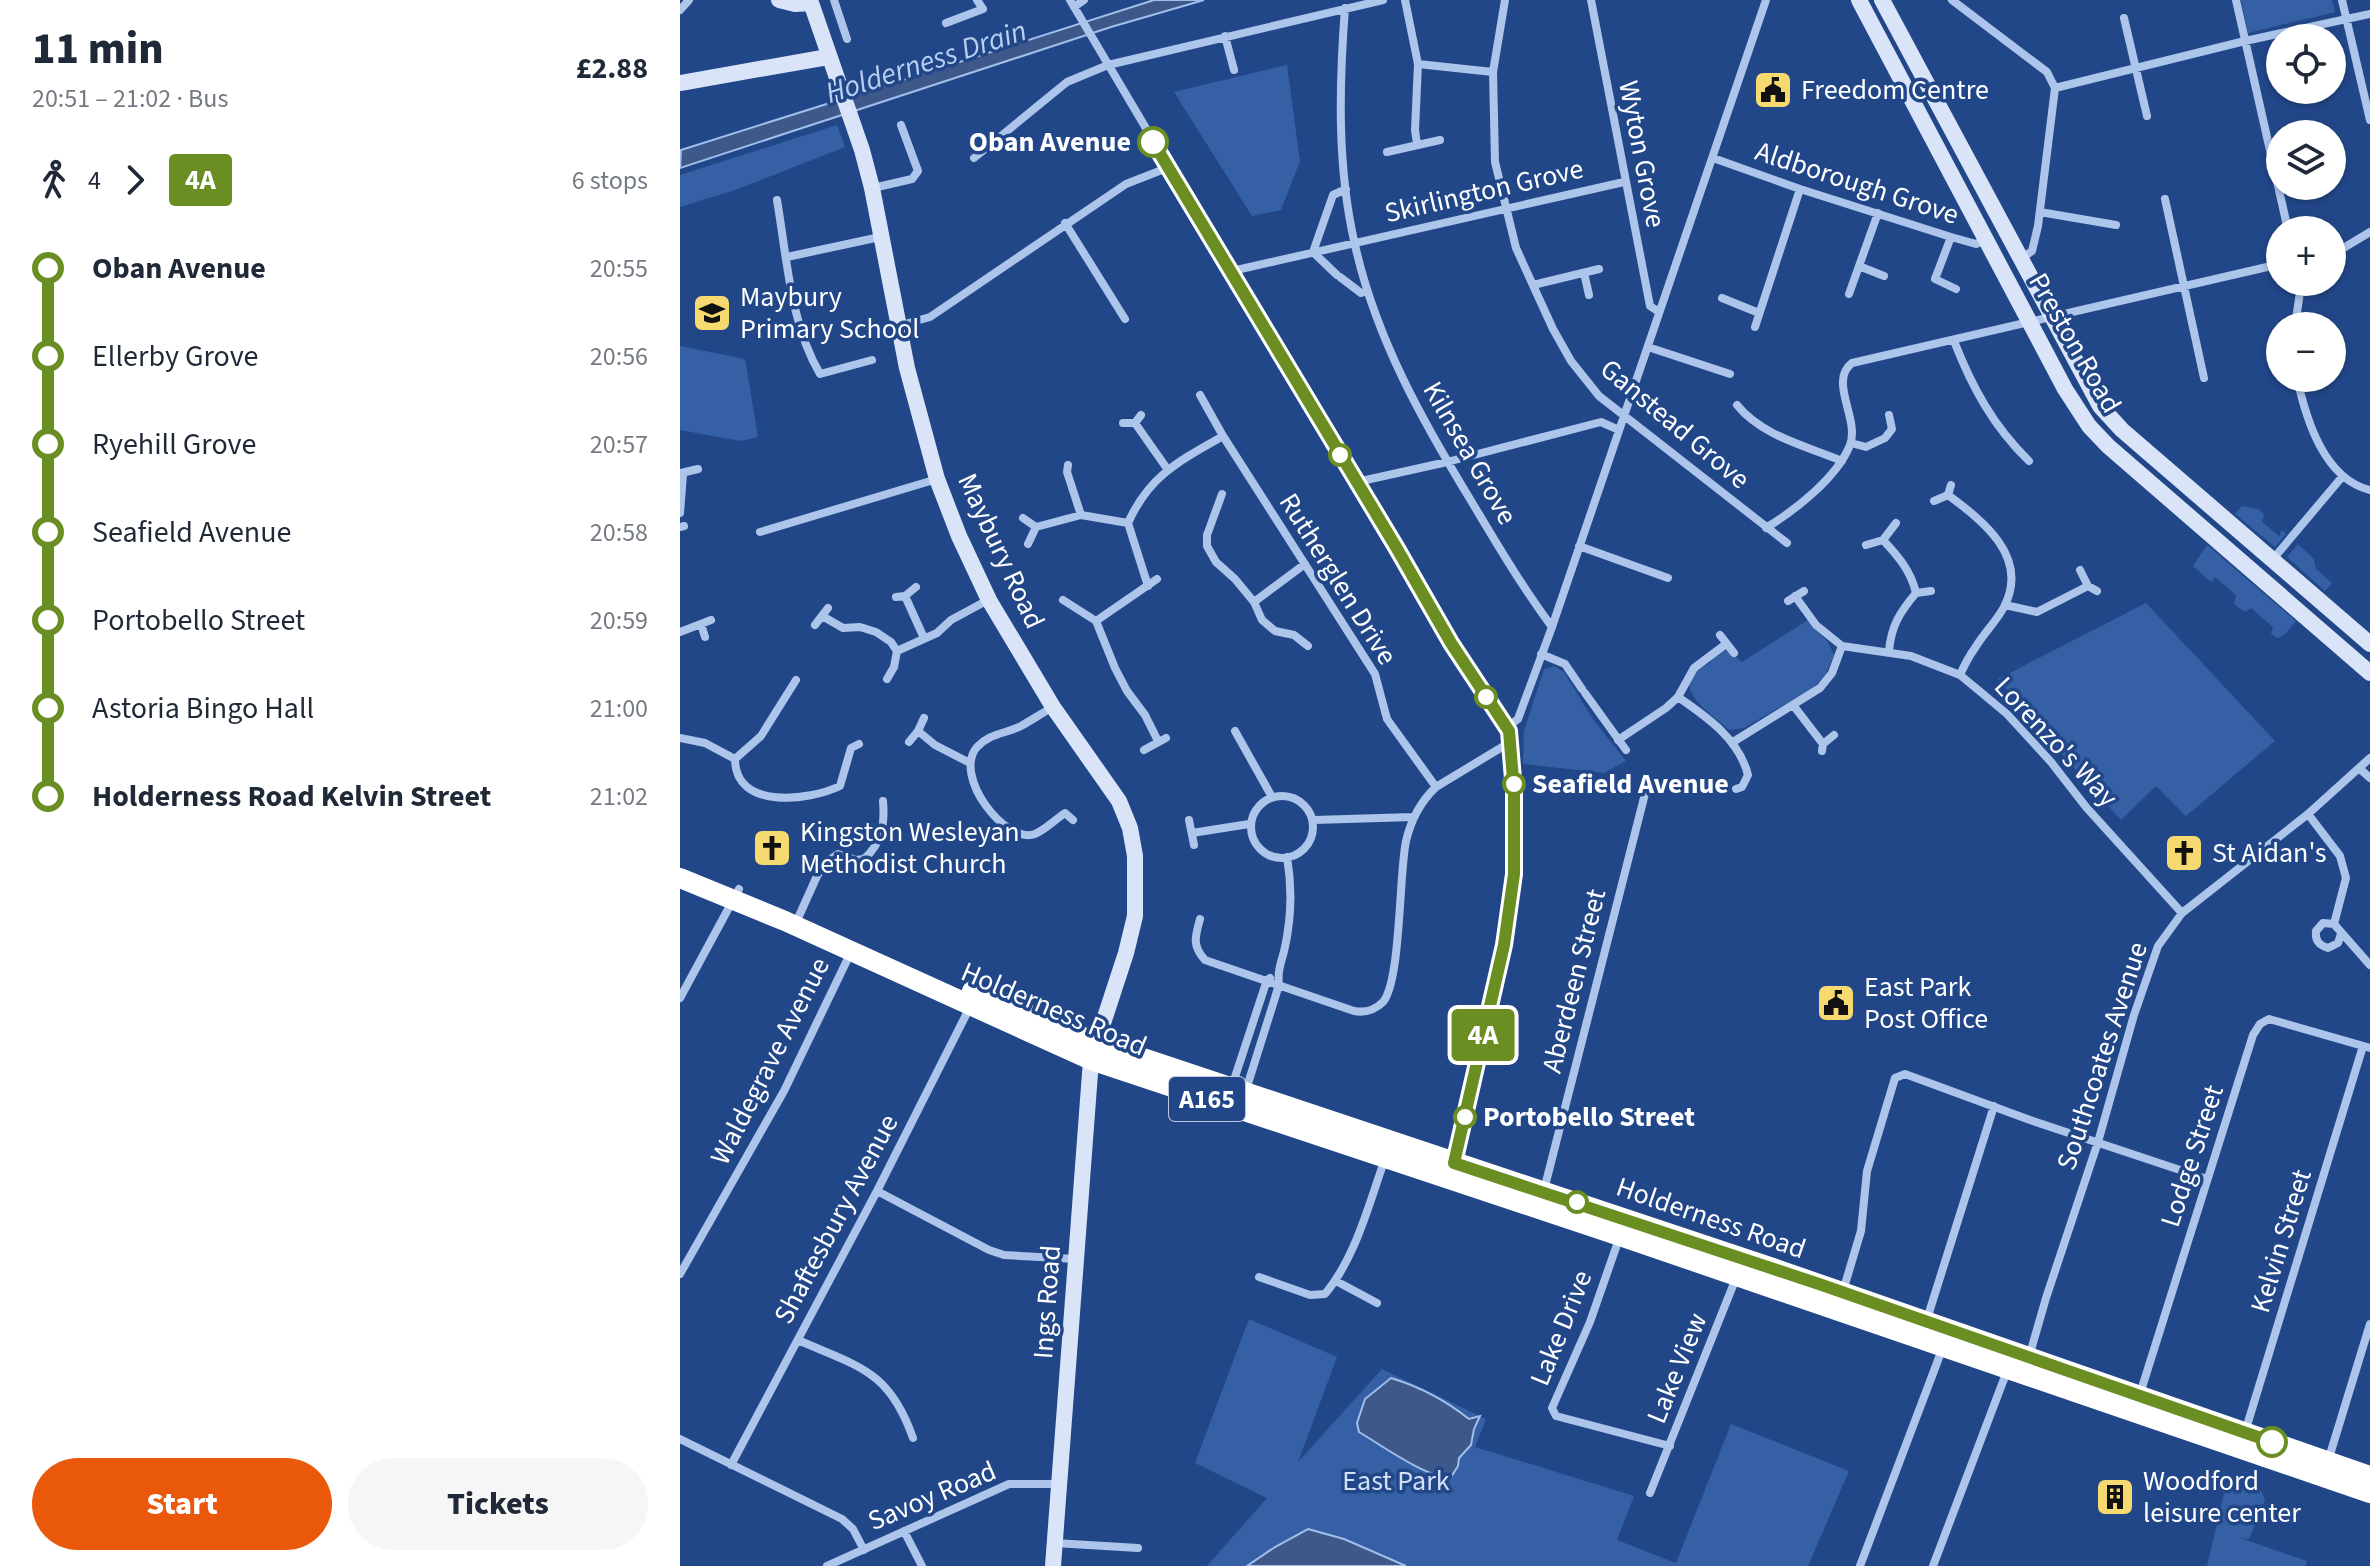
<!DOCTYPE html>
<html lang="en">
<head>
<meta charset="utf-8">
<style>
  body { margin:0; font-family:"Source Sans 3",sans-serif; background:#f6f6f7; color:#1f2937; height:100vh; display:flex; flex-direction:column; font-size:30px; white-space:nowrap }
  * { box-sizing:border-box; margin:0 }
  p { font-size:26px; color:#747a83 }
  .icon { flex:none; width:44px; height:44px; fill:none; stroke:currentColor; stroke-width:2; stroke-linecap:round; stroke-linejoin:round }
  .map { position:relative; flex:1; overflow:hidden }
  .sheet { display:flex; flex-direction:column; background:#fff; width:680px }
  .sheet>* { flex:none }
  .badge { padding:0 16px; border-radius:6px; font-size:28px; line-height:52px }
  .tools { position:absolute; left:1586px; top:24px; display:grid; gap:16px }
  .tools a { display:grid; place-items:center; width:80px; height:80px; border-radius:50%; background:#fff; box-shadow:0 2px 6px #0004; font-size:40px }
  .map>.badge { position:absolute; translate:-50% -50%; box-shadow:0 0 0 4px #fff }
  .legs { display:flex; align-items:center; gap:12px; height:88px; padding:0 32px; font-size:26px }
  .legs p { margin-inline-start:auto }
  .overview { display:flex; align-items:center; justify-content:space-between; height:136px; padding:0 32px }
  h1 { font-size:44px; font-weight:800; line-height:60px }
  .button { display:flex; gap:16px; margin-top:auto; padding:16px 32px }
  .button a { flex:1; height:92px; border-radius:48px; background:#ea580c; color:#fff; font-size:32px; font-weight:800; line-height:92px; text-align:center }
  .button a+a { background:#f6f6f7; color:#1f2937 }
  ul { padding:0 32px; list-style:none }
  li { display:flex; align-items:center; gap:28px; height:88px; font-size:30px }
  li i { display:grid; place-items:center; width:12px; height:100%; margin:0 10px; background:currentColor }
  li i::after { content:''; width:20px; height:20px; margin:-10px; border:6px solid; border-radius:50%; background:#fff }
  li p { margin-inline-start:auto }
  li:first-child i { background:linear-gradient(#0000 50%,currentColor 0) }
  li:last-child i { background:linear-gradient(currentColor 50%,#0000 0) }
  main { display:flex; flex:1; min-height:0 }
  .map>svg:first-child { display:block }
  .green { fill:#3660a6 }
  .water { fill:#3e5989; stroke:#a1beeb; stroke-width:2 }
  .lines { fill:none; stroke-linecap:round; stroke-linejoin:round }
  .street { stroke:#adc5ea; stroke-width:8 }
  .secondary { stroke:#d9e4f8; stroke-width:16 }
  .highway { stroke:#fff; stroke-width:20 }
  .line-1-casing { stroke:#fff; stroke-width:18 }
  .line-1 { stroke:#6b8e23; stroke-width:12 }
  .stop-1-dot { fill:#fff; stroke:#6b8e23; stroke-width:4 }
  .labels { text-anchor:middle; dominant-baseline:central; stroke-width:7; stroke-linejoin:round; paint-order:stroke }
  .shield { fill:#224789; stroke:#bdc8dc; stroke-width:2 }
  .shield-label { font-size:26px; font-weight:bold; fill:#fff }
  .poi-label { font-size:28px; fill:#fff; stroke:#224789; text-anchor:start }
  .stop-label { font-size:28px; font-weight:bold; fill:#fff; stroke:#224789; text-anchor:start }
  .street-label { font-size:28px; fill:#fff; stroke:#224789 }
  .park-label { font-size:28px; fill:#d2e0f8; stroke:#224789 }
  .water-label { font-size:30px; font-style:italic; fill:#b9cff1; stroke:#224789 }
</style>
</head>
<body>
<main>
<section class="sheet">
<div class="overview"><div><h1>11 min</h1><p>20:51 – 21:02 · Bus</p></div><b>£2.88</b></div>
<div class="legs"><svg class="icon" aria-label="walk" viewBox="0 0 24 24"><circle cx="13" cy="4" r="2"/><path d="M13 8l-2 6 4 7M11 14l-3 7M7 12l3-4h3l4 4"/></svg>4<svg class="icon" aria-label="forward" viewBox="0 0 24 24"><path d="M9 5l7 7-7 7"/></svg><b class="badge" style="background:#6b8e23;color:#fff">4A</b><p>6 stops</p></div>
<ul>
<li><i style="color:#6b8e23"></i><b>Oban Avenue</b><p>20:55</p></li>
<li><i style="color:#6b8e23"></i><span>Ellerby Grove</span><p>20:56</p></li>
<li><i style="color:#6b8e23"></i><span>Ryehill Grove</span><p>20:57</p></li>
<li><i style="color:#6b8e23"></i><span>Seafield Avenue</span><p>20:58</p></li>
<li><i style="color:#6b8e23"></i><span>Portobello Street</span><p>20:59</p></li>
<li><i style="color:#6b8e23"></i><span>Astoria Bingo Hall</span><p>21:00</p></li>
<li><i style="color:#6b8e23"></i><b>Holderness Road Kelvin Street</b><p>21:02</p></li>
</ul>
<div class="button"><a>Start</a><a>Tickets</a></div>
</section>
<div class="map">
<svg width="1690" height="1566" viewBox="0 0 1690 1566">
  <rect width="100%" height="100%" fill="#224789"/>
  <path class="green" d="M1561,0H1652L1655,12L1568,33Z
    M607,65L620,161L601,210L572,216L494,92Z
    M157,125L165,147L55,190L0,207V175Z
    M0,346L65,359L78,437L61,441L0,430Z
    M1562,506L1578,509L1584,514L1582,522L1600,537L1601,530L1606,534L1595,547L1555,514Z
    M1618,544L1634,559L1636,569L1652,583L1645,591L1607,557Z
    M1527,545L1616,621L1604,635L1598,638L1591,634L1593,627L1571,608L1565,612L1554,604L1556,595L1535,577L1531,582L1513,566Z
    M1466,603L1595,741L1506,816L1476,786L1441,820L1385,758L1318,679Z
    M1128,620L1148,642L1154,655L1145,675L1132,689L1064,728L1049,730C1036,717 996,693 1014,673C1018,669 1027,665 1031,662L1033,656L1047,650L1062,662Z
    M874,666L884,672L912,718L946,761L924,773L843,764L844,731L864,669Z
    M569,1319L657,1357L618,1462L702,1369L806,1419L795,1447L954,1496L937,1540L996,1563L1051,1424L1169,1471L1128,1566H527L587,1498L515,1463Z
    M1566,1472L1574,1476L1585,1500L1569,1539L1560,1538L1627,1561L1626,1566H1527L1546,1485L1553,1476Z"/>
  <path class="water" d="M474,0H524L431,27L0,168L1,150L191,90L189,84L191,82L198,88Z
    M711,1378C741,1387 765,1400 789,1419L800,1416L794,1429L791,1445L779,1458L778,1466L771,1477C751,1481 698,1443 679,1432L677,1423L685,1399Z
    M628,1529L664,1539L726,1566H567L595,1547Z"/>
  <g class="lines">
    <path class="street" d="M154,0L167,39
      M390,0L771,643L829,731L834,791V874L824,945L774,1162
      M725,0L738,64L735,130L737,144
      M825,0L813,72L815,162L836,248L873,329L891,361L919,396L1107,543
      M911,0L970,306L979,312
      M1272,0L1367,72L1375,88L1358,226L1352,251L1341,259
      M1556,0L1608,230
      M1662,0L1690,120
      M394,7L404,0
      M665,8C659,86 657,168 675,245C696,339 743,422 793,504C818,546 843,588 872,627
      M0,10L9,0
      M1444,18L1467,116
      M266,23L303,9L297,0
      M545,36L554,70
      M738,64L813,72
      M1375,88L1565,41L1690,14
      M707,152L760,140
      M294,158L387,82L428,65L703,0
      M1033,158L1120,189L1271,237L1296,244L1305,240
      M193,188L232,179L238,171L221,125
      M1485,199L1524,378
      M97,200C107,258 110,323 140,374L192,360
      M1360,212L1436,225
      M385,223L445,319
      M1271,237L1255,279L1276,289
      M1652,255L1690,232
      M107,257L200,237
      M1179,266L1204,276
      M552,271L944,182
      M904,273L909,295
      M657,275L633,252L653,195L666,189
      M660,277L681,293L687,291
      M853,285L919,269
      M1169,294L1198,213
      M1042,298L1079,313
      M218,326L250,317L446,184L487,168
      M1615,326L1620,292L1618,282
      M1075,327L1120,189
      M1274,341C1292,387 1313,426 1349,461
      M968,347L1050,374
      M1617,378C1626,419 1644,479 1690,490
      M520,395L543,436L695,674L707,719L756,787
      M1057,405C1082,436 1126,446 1162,461
      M443,423H455L461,415
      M455,423L488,470
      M1171,443L1186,447L1205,438L1212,429L1209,415
      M388,465L387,472L401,515
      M1,473L18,469
      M677,482L767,462L921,422L939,430
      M542,494L527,535V546L536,562L555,579L574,602L582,620L595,631L614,635L628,646
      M1268,495C1303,521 1350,557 1324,607C1316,622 1303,634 1295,648C1289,656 1284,666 1280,675
      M1254,501L1268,495L1271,485
      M0,513L3,474
      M343,518L356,527L348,544
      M0,527L4,526
      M356,527L401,515L448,523
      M1086,528C1115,510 1157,478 1170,445C1180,419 1148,381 1172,363L1600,264
      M80,532L257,479
      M1203,540C1218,556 1231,571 1236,593C1220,612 1211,626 1209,651
      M1186,545L1203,540L1216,523
      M899,546L988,578
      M1593,559L1662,477
      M1400,570L1408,586L1417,591
      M468,586L448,523C469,476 499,461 543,436
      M1236,593L1251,591
      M225,596L244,638
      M1115,596L1136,625L1162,646L1231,656L1280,675L1297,689L1327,714L1371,762L1406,807L1502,913
      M216,597L225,596L236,587
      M383,600L416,621L435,668L447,691L465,715L478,741
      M1108,601L1124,591
      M574,602L625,564
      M1325,605L1357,612L1408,586
      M144,617L163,628L180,627L196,632L211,642L217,651L214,667L207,679
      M416,621L477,579
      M21,624L25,637
      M135,625L148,608
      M0,632L31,620
      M1040,635L1054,653
      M217,651L257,633L271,620L308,600
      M861,654L885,664L902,689
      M905,693L946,750
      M998,697C1027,717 1059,739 1068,775L1062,787L1056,789
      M1113,705L1143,744L1142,751
      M373,707C362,713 352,720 341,726C325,734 310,733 297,747C272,776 326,845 355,834C365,830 376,819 385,813L393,820
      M827,727L838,719L872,627L1086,0
      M238,731L255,745L290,763
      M555,731L592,797
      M0,738L25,743L55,759L81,736L116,680
      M938,740L986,708L998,697L1014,668L1046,644
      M229,742L238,731L244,718
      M1053,742L1140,688L1152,673L1162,646
      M1143,744L1154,735
      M464,750L486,738
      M55,759C55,810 129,801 160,786L171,748L179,744
      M1679,768L1690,778
      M571 827a31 31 0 1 1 62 0a31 31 0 1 1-62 0Z
      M1628,814L1660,856L1666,878L1654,924L1690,965
      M509,820L514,845
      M634,820L733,817
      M512,833L569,824
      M119,916L137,876L146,862L158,854L176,860L184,859C202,843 205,824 203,801
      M520,919C515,937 512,946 525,960L674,1011C685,1013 695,1010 703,1002C721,981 719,873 726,841C731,820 740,802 756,787L832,741
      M1654,924L1643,923L1636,931C1635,941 1639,945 1648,948L1658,943L1661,934
      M0,998L59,889
      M551,1089L587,980L590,978
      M566,1090L599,985C597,970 602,961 605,947C611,919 612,886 607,857
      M864,1190L968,782
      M197,1191L309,1250L324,1255L396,1259
      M940,1236L910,1322L872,1408L876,1416L990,1446
      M0,1274L104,1091L171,952
      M579,1277L630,1295L645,1294C676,1257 689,1203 705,1159
      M656,1281L697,1303
      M1163,1291L1181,1231L1187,1171L1215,1078L1225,1074L1350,1120L1527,1179
      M1247,1319L1314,1106
      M118,1340C179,1367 209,1370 233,1438
      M1349,1357L1366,1298L1418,1142L1454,1015L1478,946L1502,913L1628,814L1690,758
      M1459,1397L1573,1035L1580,1024L1589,1019L1690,1048
      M1565,1432L1683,1046
      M0,1439L162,1519L173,1529L184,1550
      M1648,1461L1690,1324
      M51,1465L197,1191L291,1005
      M970,1493L1056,1278
      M224,1531L242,1566
      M375,1543L458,1548
      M147,1566L329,1484H379
      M1180,1566L1263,1347
      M1253,1566L1327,1371"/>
    <path class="secondary" d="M99,0L115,4L131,3
      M130,0L182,150L192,188L227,368L257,479L279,536L309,600L373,707L439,801L450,828L455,856V916L446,953L411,1060L373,1566
      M1179,0L1385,389L1409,426L1428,446L1690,673
      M1202,0L1420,406L1442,430L1690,644
      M0,83L148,57"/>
    <path class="highway" d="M0,878L105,921L411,1060L940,1236L1690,1493
      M292,991L415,1042L1093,1268L1690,1476"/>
  </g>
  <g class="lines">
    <g class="line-1-casing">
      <path id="line-1" d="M473,142L716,547L771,643L829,731L834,791V874L824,945L774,1163L1139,1284L1592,1442"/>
    </g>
    <use href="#line-1" class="line-1"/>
  </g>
  <defs>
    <g id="civic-square" transform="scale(2)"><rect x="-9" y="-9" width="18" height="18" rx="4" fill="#f6d96f" stroke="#224789"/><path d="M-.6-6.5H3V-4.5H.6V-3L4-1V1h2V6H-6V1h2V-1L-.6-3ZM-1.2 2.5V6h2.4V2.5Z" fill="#111"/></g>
    <g id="school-square" transform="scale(2)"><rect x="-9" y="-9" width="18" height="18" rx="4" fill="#f6d96f" stroke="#224789"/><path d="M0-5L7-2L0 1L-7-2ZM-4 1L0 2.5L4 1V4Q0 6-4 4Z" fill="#111"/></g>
    <g id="church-square" transform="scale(2)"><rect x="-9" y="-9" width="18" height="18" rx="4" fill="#f6d96f" stroke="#224789"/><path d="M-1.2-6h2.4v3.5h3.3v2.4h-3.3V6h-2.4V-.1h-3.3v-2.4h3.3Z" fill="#111"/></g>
    <g id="building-square" transform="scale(2)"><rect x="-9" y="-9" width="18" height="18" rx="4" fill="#f6d96f" stroke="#224789"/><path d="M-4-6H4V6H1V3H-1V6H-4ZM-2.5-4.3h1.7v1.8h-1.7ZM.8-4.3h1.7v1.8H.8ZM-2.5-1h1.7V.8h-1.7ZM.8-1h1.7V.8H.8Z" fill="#111"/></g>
  </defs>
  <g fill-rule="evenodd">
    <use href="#civic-square" x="1093" y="90"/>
    <use href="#school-square" x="32" y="313"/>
    <use href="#church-square" x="92" y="848"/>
    <use href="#church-square" x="1504" y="853"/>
    <use href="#civic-square" x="1156" y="1003"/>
    <use href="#building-square" x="1435" y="1497"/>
  </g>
  <g class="stop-1-dot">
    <circle cx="473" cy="142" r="14"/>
    <circle cx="660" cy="455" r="10"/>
    <circle cx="806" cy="697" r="10"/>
    <circle cx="834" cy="784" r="10"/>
    <circle cx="785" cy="1117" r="10"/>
    <circle cx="897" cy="1202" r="10"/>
    <circle cx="1592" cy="1442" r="14"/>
  </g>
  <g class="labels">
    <rect class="shield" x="489" y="1077" width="76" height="44" rx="6"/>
    <g class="shield-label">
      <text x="527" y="1099">A165</text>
    </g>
    <g class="poi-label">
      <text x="1121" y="90">Freedom Centre</text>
      <text x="60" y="297">Maybury<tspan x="60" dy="32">Primary School</tspan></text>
      <text x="120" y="832">Kingston Wesleyan<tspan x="120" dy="32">Methodist Church</tspan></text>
      <text x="1532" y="853">St Aidan's</text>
      <text x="1184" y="987">East Park<tspan x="1184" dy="32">Post Office</tspan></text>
      <text x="1463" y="1481">Woodford<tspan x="1463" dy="32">leisure center</tspan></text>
    </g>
    <g class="stop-label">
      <text x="451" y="142" text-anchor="end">Oban Avenue</text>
      <text x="852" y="784">Seafield Avenue</text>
      <text x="803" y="1117">Portobello Street</text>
    </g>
    <g class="street-label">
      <text transform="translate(962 154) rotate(79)">Wyton Grove</text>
      <text transform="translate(1177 183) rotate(18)">Aldborough Grove</text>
      <text transform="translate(804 191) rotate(-13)">Skirlington Grove</text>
      <text transform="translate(1395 343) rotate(60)">Preston Road</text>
      <text transform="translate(995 424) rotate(40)">Ganstead Grove</text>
      <text transform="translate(790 453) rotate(60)">Kilnsea Grove</text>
      <text transform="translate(321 551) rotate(65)">Maybury Road</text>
      <text transform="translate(658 579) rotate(58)">Rutherglen Drive</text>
      <text transform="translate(1376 742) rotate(47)">Lorenzo's Way</text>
      <text transform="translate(894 981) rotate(-76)">Aberdeen Street</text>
      <text transform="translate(374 1009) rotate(23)">Holderness Road</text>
      <text transform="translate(1422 1056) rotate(-72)">Southcoates Avenue</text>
      <text transform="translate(90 1061) rotate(-63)">Waldegrave Avenue</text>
      <text transform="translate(1512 1156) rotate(-72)">Lodge Street</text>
      <text transform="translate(1031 1218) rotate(19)">Holderness Road</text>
      <text transform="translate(156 1219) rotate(-62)">Shaftesbury Avenue</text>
      <text transform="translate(1601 1241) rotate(-73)">Kelvin Street</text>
      <text transform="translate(367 1302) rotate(-86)">Ings Road</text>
      <text transform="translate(881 1328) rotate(-68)">Lake Drive</text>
      <text transform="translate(997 1368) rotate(-68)">Lake View</text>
      <text transform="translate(252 1496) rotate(-23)">Savoy Road</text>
    </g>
    <g class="park-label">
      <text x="716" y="1481">East Park</text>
    </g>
    <g class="water-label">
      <text transform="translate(246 62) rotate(-18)">Holderness Drain</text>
    </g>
  </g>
</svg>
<div class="tools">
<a><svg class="icon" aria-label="locate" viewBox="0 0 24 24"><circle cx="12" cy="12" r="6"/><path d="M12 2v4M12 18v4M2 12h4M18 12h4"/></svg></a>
<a><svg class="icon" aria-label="layers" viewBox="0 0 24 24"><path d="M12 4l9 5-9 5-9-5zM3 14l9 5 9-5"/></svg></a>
<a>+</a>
<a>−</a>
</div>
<b class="badge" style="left:803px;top:1035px;background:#6b8e23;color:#fff">4A</b>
</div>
</main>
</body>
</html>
